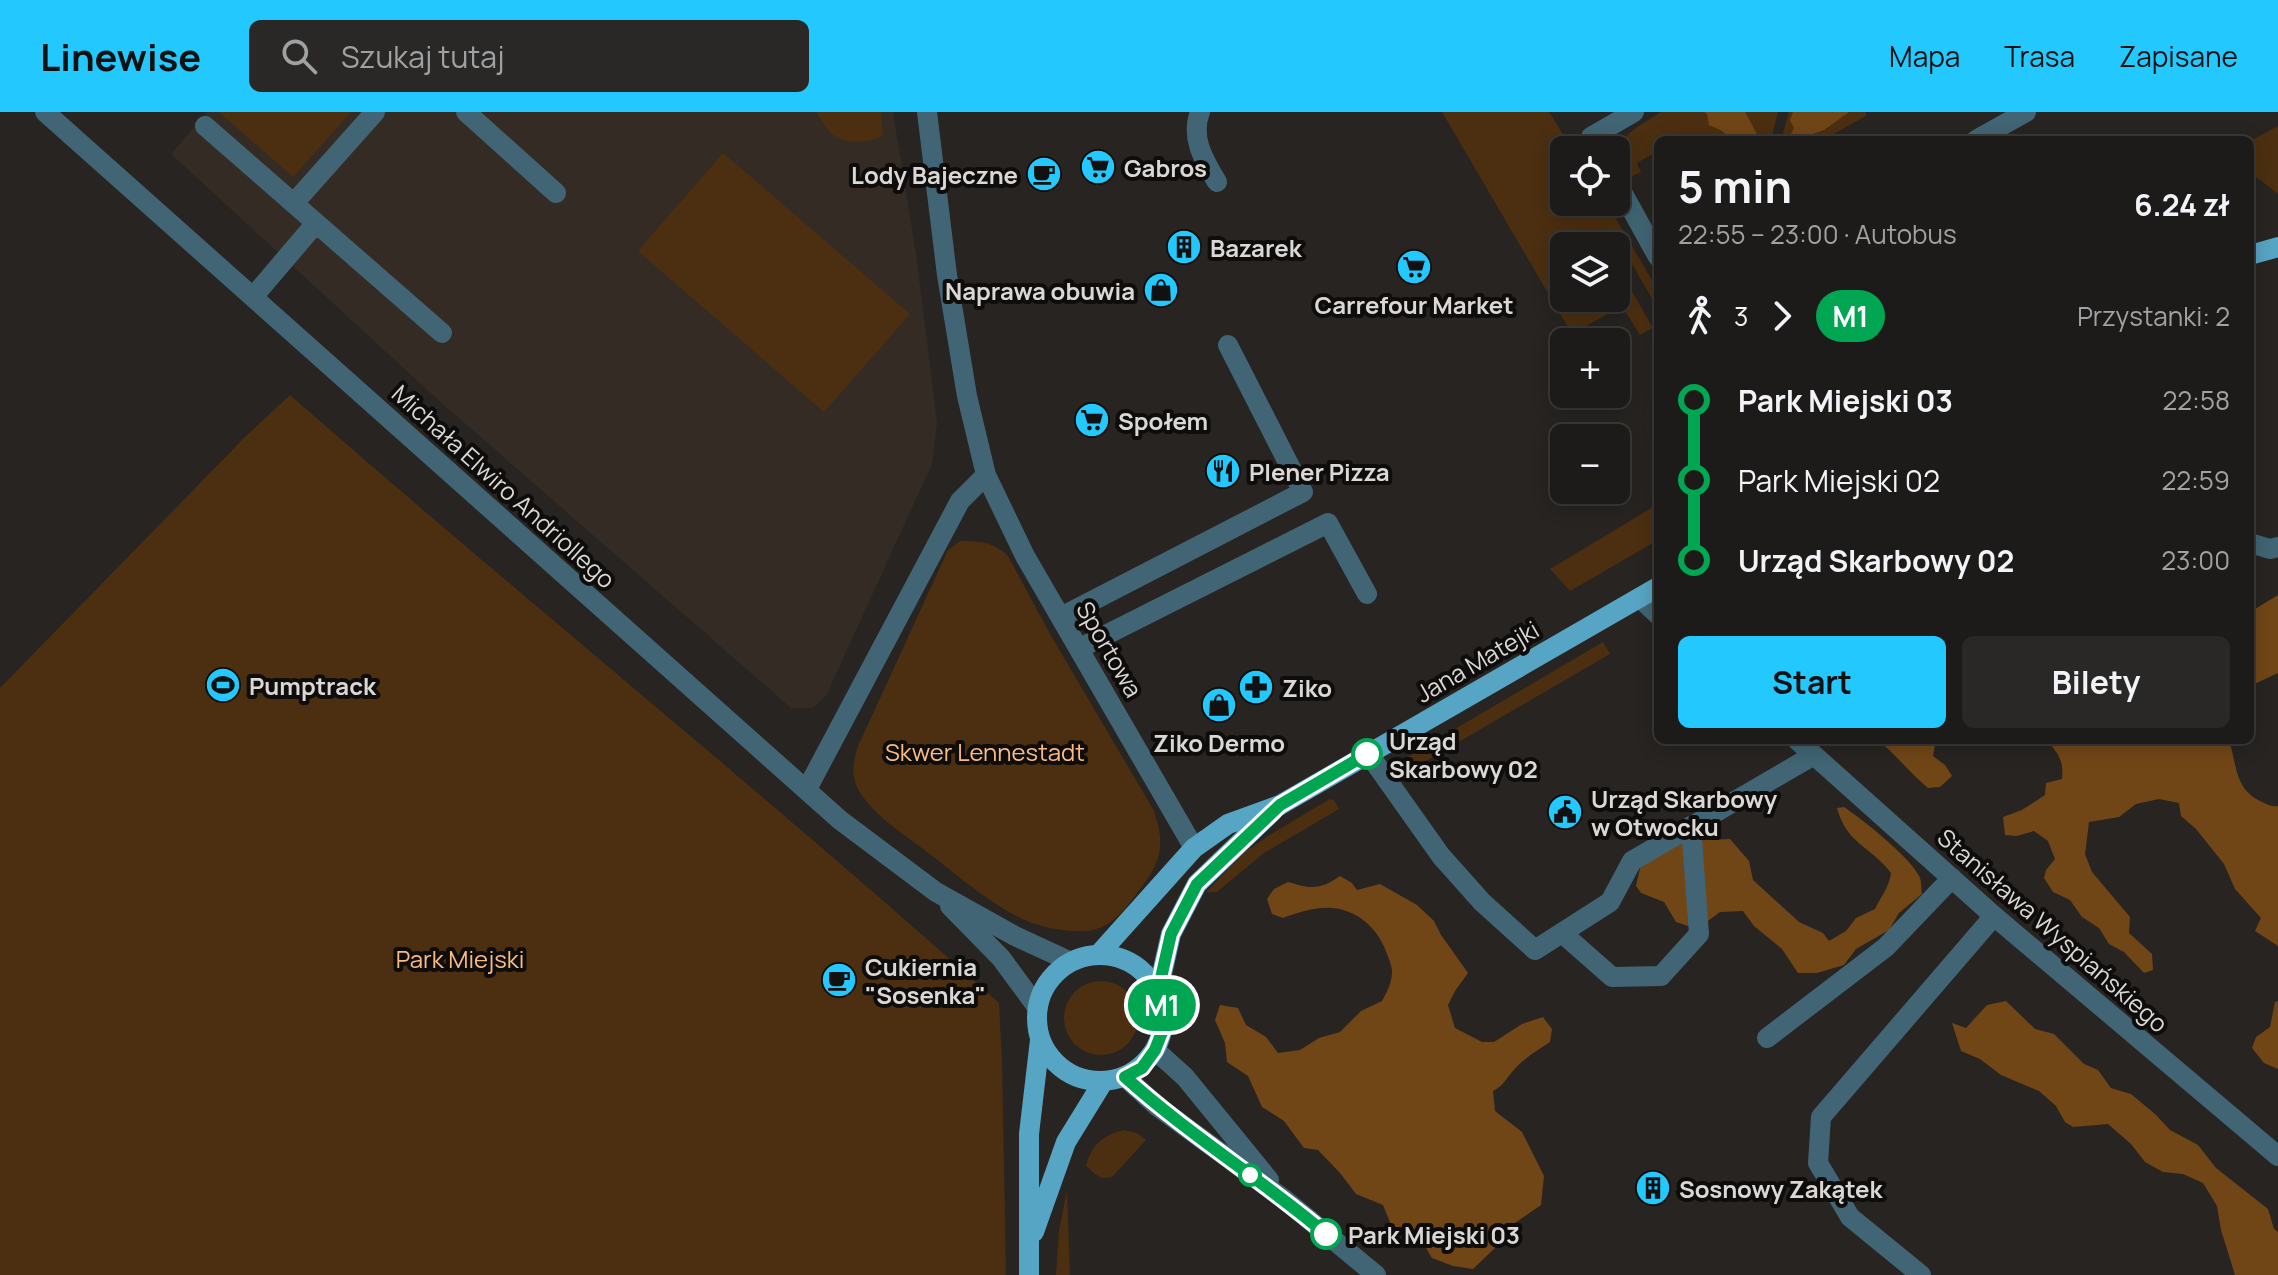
<!DOCTYPE html>
<html lang="pl">
<head>
<meta charset="utf-8">
<style>
  body { margin:0; font-family:Manrope,sans-serif; background:#2a2826; color:#f1f3f6; height:100vh; display:flex; flex-direction:column; font-size:30px; white-space:nowrap }
  * { box-sizing:border-box; margin:0 }
  p { font-size:26px; color:#a0a1a2 }
  .icon { flex:none; width:44px; height:44px; fill:none; stroke:currentColor; stroke-width:2; stroke-linecap:round; stroke-linejoin:round }
  .map { position:relative; flex:1; overflow:hidden }
  .details { position:absolute; left:1654px; top:24px; width:600px; height:608px; display:flex; flex-direction:column; background:#1d1b19; border-radius:12px; box-shadow:0 4px 20px #0003,0 0 0 2px #3b3938 }
  .details>* { flex:none }
  .badge { padding:0 16px; border-radius:26px; font-size:28px; line-height:52px }
  .buttons { position:absolute; left:1550px; top:24px; display:grid; gap:16px }
  .buttons a { display:grid; place-items:center; width:80px; height:80px; border-radius:12px; background:#1d1b19; box-shadow:0 4px 20px #0003,0 0 0 2px #3b3938; font-size:40px }
  .map>.badge { position:absolute; translate:-50% -50%; box-shadow:0 0 0 4px #fff }
  .legs { display:flex; align-items:center; gap:12px; height:88px; padding:0 24px; font-size:26px }
  .legs p { margin-inline-start:auto }
  .summary { display:flex; align-items:center; justify-content:space-between; height:136px; padding:0 24px }
  h1 { font-size:44px; font-weight:700; line-height:60px }
  .action { display:flex; gap:16px; margin-top:auto; padding:16px 24px }
  .action a { flex:1; height:92px; border-radius:12px; background:#23c9fe; color:#111; font-size:32px; font-weight:700; line-height:92px; text-align:center }
  .action a+a { background:#2a2826; color:#f1f3f6 }
  ul { padding:0 24px; list-style:none }
  li { display:flex; align-items:center; gap:28px; height:80px; font-size:30px }
  li i { display:grid; place-items:center; width:12px; height:100%; margin:0 10px; background:currentColor }
  li i::after { content:''; width:20px; height:20px; margin:-10px; border:6px solid; border-radius:50%; background:#1d1b19 }
  li p { margin-inline-start:auto }
  li:first-child i { background:linear-gradient(#0000 50%,currentColor 0) }
  li:last-child i { background:linear-gradient(currentColor 50%,#0000 0) }
  header { display:flex; align-items:center; gap:48px; box-sizing:border-box; height:112px; padding:0 40px; background:#23c9fe; color:#111 }
  header strong { font-size:38px }
  nav { display:flex; gap:44px; margin-inline-start:auto; font-size:28px }
  .search { width:560px; height:72px; background:#2a2826; display:flex; align-items:center; gap:20px; box-sizing:border-box; padding:0 28px; border-radius:12px; color:#a0a1a2; font-size:30px }
  .map>svg:first-child { display:block }
  .built { fill:#342c24 }
  .green { fill:#4c2f10; fill-rule:evenodd }
  .forest { fill:#714617 }
  .lines { fill:none; stroke-linecap:round; stroke-linejoin:round }
  .minor { stroke:#416574; stroke-width:20 }
  .major { stroke:#57a5c4; stroke-width:20 }
  .line-1-casing { stroke:#fff; stroke-width:18 }
  .line-1 { stroke:#00a651; stroke-width:12 }
  .stop-1-dot { fill:#fff; stroke:#00a651; stroke-width:4 }
  .labels { text-anchor:middle; dominant-baseline:central; stroke-width:8; stroke-linejoin:round; paint-order:stroke }
  .poi-label { font-size:24px; font-weight:bold; fill:#dad7d5; stroke:#0f0d0c; text-anchor:start }
  .street-label { font-size:24px; fill:#dad7d5; stroke:#0f0d0c }
  .stop-label { font-size:24px; font-weight:bold; fill:#dad7d5; stroke:#0f0d0c; text-anchor:start }
  .park-label { font-size:24px; fill:#fdbc7f; stroke:#0f0d0c }
</style>
</head>
<body>
<header>
<strong>Linewise</strong>
<div class="search"><svg class="icon" aria-label="search" viewBox="0 0 24 24"><circle cx="10" cy="10" r="6"/><path d="M15 15l6 6"/></svg>Szukaj tutaj</div>
<nav><a>Mapa</a><a>Trasa</a><a>Zapisane</a></nav>
</header>
<div class="map">
<svg width="2278" height="1163" viewBox="0 0 2278 1163">
  <rect width="100%" height="100%" fill="#272421"/>
  <path class="built" d="M207,0H893L916,142L937,311L932,352L826,584L813,596H791L436,286L171,42Z"/>
  <path class="green" d="M221,0H351L293,65L220,1Z
    M816,0H881L883,24C867,31 846,33 832,22C826,17 821,7 816,0Z
    M1442,0H1549L1573,38H1564V90H1606L1658,178V197L1629,147L1617,153L1653,216L1640,223L1622,194L1572,222ZM1564,134H1616V186H1564Z
    M1661,0H1778L1771,28H1697L1695,25L1691,28H1658V39L1637,51L1641,60L1625,68C1597,34 1635,17 1661,0Z
    M1789,0H1866V4L1823,28H1781Z
    M2278,14V82L2250,60V29Z
    M723,41L910,202L824,300L638,139Z
    M290,283C524,488 767,683 999,891L1002,949L1006,1163H0V576L245,325Z
    M1658,392V428L1570,479L1550,457Z
    M960,429C979,429 994,430 1008,444L1050,522L1153,697C1165,730 1163,747 1141,776C1126,795 1113,817 1086,819C1069,820 1049,817 1032,811C997,798 957,763 927,740C904,722 874,704 859,679C850,664 853,647 859,632L948,438Z
    M1603,530L1610,542L1407,660L1402,656L1404,647Z
    M1330,687L1334,688L1339,697L1264,741L1217,780H1206L1245,740L1268,724Z
    M1064 906a37 37 0 1 1 74 0a37 37 0 1 1-74 0Z
    M1124,1018L1137,1021L1146,1028L1113,1064C1101,1070 1095,1062 1086,1054C1092,1032 1103,1023 1124,1018Z
    M1067,1079L1070,1163H1056L1059,1118Z"/>
  <path class="forest" d="M1704,0H1745L1758,24L1755,28H1732L1722,19L1709,13L1707,2Z
    M1793,0H1849L1824,18L1807,24L1804,28H1788L1794,16L1790,8Z
    M2278,483V561L2250,574V500Z
    M1878,628H1930L1935,632L1933,644L1945,653L1952,664L1940,675L1928,676C1910,661 1896,643 1878,628Z
    M2047,628H2229C2237,652 2234,676 2260,689C2267,692 2270,695 2278,694V834L2255,819L2261,806L2235,777L2224,752L2196,717L2181,704L2179,691L2159,687L2136,692L2119,705L2089,710L2085,742L2092,760L2130,805L2129,821L2152,842L2153,858L2144,861L2124,840L2109,832L2099,816L2082,805L2070,788L2053,780L2044,766L2046,758L2055,747L2048,729L2034,719L2017,724L2005,723L2003,705L2022,698L2045,683L2046,671L2062,667C2064,648 2058,642 2047,628Z
    M1844,695C1862,707 1910,745 1919,764C1922,769 1921,776 1922,782L1899,801L1889,818L1856,837L1844,853L1817,861H1798L1782,837L1754,814L1743,799L1720,800L1697,817L1676,810L1664,790L1641,781L1636,774L1640,756L1669,737L1686,729L1730,727L1749,749L1753,768L1799,810L1823,821L1829,829L1846,819L1856,806L1875,797C1881,784 1889,776 1891,761C1871,734 1847,733 1837,696Z
    M1340,764L1352,771L1357,778L1380,772L1417,793L1434,809L1441,823L1468,861L1455,879L1448,893L1455,916L1482,930H1494L1522,912L1543,905L1552,917L1550,930C1536,939 1523,947 1512,960C1505,968 1503,974 1493,979L1495,999L1522,1020L1544,1064L1541,1093L1509,1115L1496,1135L1473,1157L1453,1154L1432,1146L1420,1126L1392,1115L1383,1093L1356,1082L1340,1061L1318,1038L1304,1036L1284,1009L1262,995L1248,964L1227,950L1225,931L1215,908L1220,893L1238,896L1246,913L1266,925L1278,941L1300,938L1319,926L1340,920L1361,899L1382,889C1387,880 1392,870 1392,860C1392,854 1389,847 1387,842C1379,818 1359,798 1332,796C1315,795 1300,800 1283,806L1272,802L1267,787L1274,777L1288,770C1311,777 1320,778 1340,764Z
    M2006,889L2035,917L2054,922L2084,952L2098,958L2111,976L2131,982L2155,1002L2170,1018L2198,1033L2216,1056L2268,1097L2274,1117L2278,1120V1163H2235L2221,1118L2217,1094L2203,1071L2183,1062L2163,1060L2145,1050L2131,1032L2108,1012L2073,1015L2065,1010L2056,994L2039,979L2001,963L1980,947L1961,939L1952,911L1966,916L1987,893Z
    M2278,889V957L2264,951L2252,936L2256,925L2270,915L2275,890Z"/>
  <g class="lines">
    <path class="minor" d="M45,0L840,708L936,780L1015,824L1069,849
      M466,0L556,81
      M927,0L947,163L967,284L986,363L1025,444L1194,736
      M1200,0C1190,26 1204,48 1217,70
      M205,14L442,221
      M1976,28L2026,0
      M1598,38L1591,25L1634,0
      M1616,69L1658,145
      M294,91L375,0
      M253,185L316,111
      M2250,431L2270,437L2278,435
      M1640,486L1658,503
      M1061,505L1303,380L1228,233
      M1080,536L1328,411L1367,482
      M1797,628L1994,804L2278,1044
      M1368,641L1441,744L1482,790L1535,838L1610,790L1632,749L1814,643
      M807,677L960,389L986,363
      M950,794L1001,846L1037,895
      M1562,821L1612,865L1661,864L1699,822L1691,714
      M1767,926L1886,835L1952,766
      M1155,938L1185,965L1269,1068
      M1125,965L1158,995L1284,1087L1376,1163
      M1921,1163L1850,1105L1818,1051L1821,1005L1994,804"/>
    <path class="major" d="M2250,143L2278,135
      M1099,842L1194,736L1228,712L1280,693L1658,475
      M1037 906a63 63 0 1 1 126 0a63 63 0 1 1-126 0Z
      M1158,879L1171,822L1197,772L1273,699
      M1034,1120L1066,1030L1103,970
      M1029,1163V1022L1040,928"/>
  </g>
  <g class="lines">
    <g class="line-1-casing">
      <path id="line-1" d="M1326,1122C1261,1067 1188,1022 1125,965L1142,956L1155,938L1162,920L1164,899L1158,879L1171,822L1197,772L1280,693L1367,642"/>
    </g>
    <use href="#line-1" class="line-1"/>
  </g>
  <defs>
    <g id="supermarket-disc" transform="scale(1.8)"><circle r="9.5" fill="#23c9fe" stroke="#0f0d0c"/><path d="M-6-5.5h2.5l.6 2H6L4.5 2H-2.5L-4.4-4H-6ZM-1.5 3.2a1.3 1.3 0 1 0 .1 0ZM3 3.2a1.3 1.3 0 1 0 .1 0Z" fill="#111"/></g>
    <g id="cafe-disc" transform="scale(1.8)"><circle r="9.5" fill="#23c9fe" stroke="#0f0d0c"/><path d="M-5.5-4.5H6V0H3Q3 3.5 0 3.5H-2.5Q-5.5 3.5-5.5 0ZM3-3.2v2h1.7v-2ZM-6 4.5H4V6H-6Z" fill="#111"/></g>
    <g id="building-disc" transform="scale(1.8)"><circle r="9.5" fill="#23c9fe" stroke="#0f0d0c"/><path d="M-4-6H4V6H1V3H-1V6H-4ZM-2.5-4.3h1.7v1.8h-1.7ZM.8-4.3h1.7v1.8H.8ZM-2.5-1h1.7V.8h-1.7ZM.8-1h1.7V.8H.8Z" fill="#111"/></g>
    <g id="shop-disc" transform="scale(1.8)"><circle r="9.5" fill="#23c9fe" stroke="#0f0d0c"/><path d="M-5-2.5h2.3a2.7 3.5 0 0 1 5.4 0H5L5.5 6h-11ZM-1.5-2.5h3a1.5 2.3 0 0 0-3 0Z" fill="#111"/></g>
    <g id="restaurant-disc" transform="scale(1.8)"><circle r="9.5" fill="#23c9fe" stroke="#0f0d0c"/><path d="M-5-6h1v4h1v-4h1v4h1v-4h1v5L-1.5 .5V6h-2V.5L-5-1ZM5-6V6H3V1.5H1.5Q1.5-4 5-6Z" fill="#111"/></g>
    <g id="stadium-disc" transform="scale(1.8)"><circle r="9.5" fill="#23c9fe" stroke="#0f0d0c"/><path d="M0-5a6.5 5 0 1 0 0 10a6.5 5 0 1 0 0-10ZM-3.5-1.8h7v3.6h-7Z" fill="#111"/></g>
    <g id="pharmacy-disc" transform="scale(1.8)"><circle r="9.5" fill="#23c9fe" stroke="#0f0d0c"/><path d="M-2-6h4v4h4v4h-4v4h-4v-4h-4v-4h4Z" fill="#111"/></g>
    <g id="civic-disc" transform="scale(1.8)"><circle r="9.5" fill="#23c9fe" stroke="#0f0d0c"/><path d="M-.6-6.5H3V-4.5H.6V-3L4-1V1h2V6H-6V1h2V-1L-.6-3ZM-1.2 2.5V6h2.4V2.5Z" fill="#111"/></g>
  </defs>
  <g fill-rule="evenodd">
    <use href="#supermarket-disc" x="1098" y="55"/>
    <use href="#cafe-disc" x="1044" y="62"/>
    <use href="#building-disc" x="1184" y="135"/>
    <use href="#supermarket-disc" x="1414" y="155"/>
    <use href="#shop-disc" x="1161" y="178"/>
    <use href="#supermarket-disc" x="1092" y="308"/>
    <use href="#restaurant-disc" x="1223" y="359"/>
    <use href="#stadium-disc" x="223" y="573"/>
    <use href="#pharmacy-disc" x="1256" y="575"/>
    <use href="#shop-disc" x="1219" y="593"/>
    <use href="#civic-disc" x="1565" y="700"/>
    <use href="#cafe-disc" x="839" y="868"/>
    <use href="#building-disc" x="1653" y="1076"/>
  </g>
  <g class="stop-1-dot">
    <circle cx="1367" cy="642" r="14"/>
    <circle cx="1250" cy="1063" r="10"/>
    <circle cx="1326" cy="1122" r="14"/>
  </g>
  <g class="labels">
    <g class="poi-label">
      <text x="1124" y="55">Gabros</text>
      <text x="1018" y="62" text-anchor="end">Lody Bajeczne</text>
      <text x="1210" y="135">Bazarek</text>
      <text x="1135" y="178" text-anchor="end">Naprawa obuwia</text>
      <text x="1414" y="192" text-anchor="middle">Carrefour Market</text>
      <text x="1118" y="308">Społem</text>
      <text x="1249" y="359">Plener Pizza</text>
      <text x="249" y="573">Pumptrack</text>
      <text x="1282" y="575">Ziko</text>
      <text x="1219" y="630" text-anchor="middle">Ziko Dermo</text>
      <text x="1591" y="686">Urząd Skarbowy<tspan x="1591" dy="28">w Otwocku</tspan></text>
      <text x="865" y="854">Cukiernia<tspan x="865" dy="28">"Sosenka"</tspan></text>
      <text x="1679" y="1076">Sosnowy Zakątek</text>
    </g>
    <g class="street-label">
      <text transform="translate(504 374) rotate(42)">Michała Elwiro Andriollego</text>
      <text transform="translate(1110 537) rotate(60)">Sportowa</text>
      <text transform="translate(1477 549) rotate(-30)">Jana Matejki</text>
      <text transform="translate(2053 818) rotate(41)">Stanisława Wyspiańskiego</text>
    </g>
    <g class="stop-label">
      <text x="1389" y="628">Urząd<tspan x="1389" dy="28">Skarbowy 02</tspan></text>
      <text x="1348" y="1122">Park Miejski 03</text>
    </g>
    <g class="park-label">
      <text x="985" y="639">Skwer Lennestadt</text>
      <text x="460" y="846">Park Miejski</text>
    </g>
  </g>
</svg>
<div class="buttons">
<a><svg class="icon" aria-label="locate" viewBox="0 0 24 24"><circle cx="12" cy="12" r="6"/><path d="M12 2v4M12 18v4M2 12h4M18 12h4"/></svg></a>
<a><svg class="icon" aria-label="layers" viewBox="0 0 24 24"><path d="M12 4l9 5-9 5-9-5zM3 14l9 5 9-5"/></svg></a>
<a>+</a>
<a>−</a>
</div>
<b class="badge" style="left:1162px;top:893px;background:#00a651;color:#fff">M1</b>
<section class="details">
<div class="summary"><div><h1>5 min</h1><p>22:55 – 23:00 · Autobus</p></div><b>6.24 zł</b></div>
<div class="legs"><svg class="icon" aria-label="walk" viewBox="0 0 24 24"><circle cx="13" cy="4" r="2"/><path d="M13 8l-2 6 4 7M11 14l-3 7M7 12l3-4h3l4 4"/></svg>3<svg class="icon" aria-label="forward" viewBox="0 0 24 24"><path d="M9 5l7 7-7 7"/></svg><b class="badge" style="background:#00a651;color:#fff">M1</b><p>Przystanki: 2</p></div>
<ul>
<li><i style="color:#00a651"></i><b>Park Miejski 03</b><p>22:58</p></li>
<li><i style="color:#00a651"></i><span>Park Miejski 02</span><p>22:59</p></li>
<li><i style="color:#00a651"></i><b>Urząd Skarbowy 02</b><p>23:00</p></li>
</ul>
<div class="action"><a>Start</a><a>Bilety</a></div>
</section>
</div>
</body>
</html>
